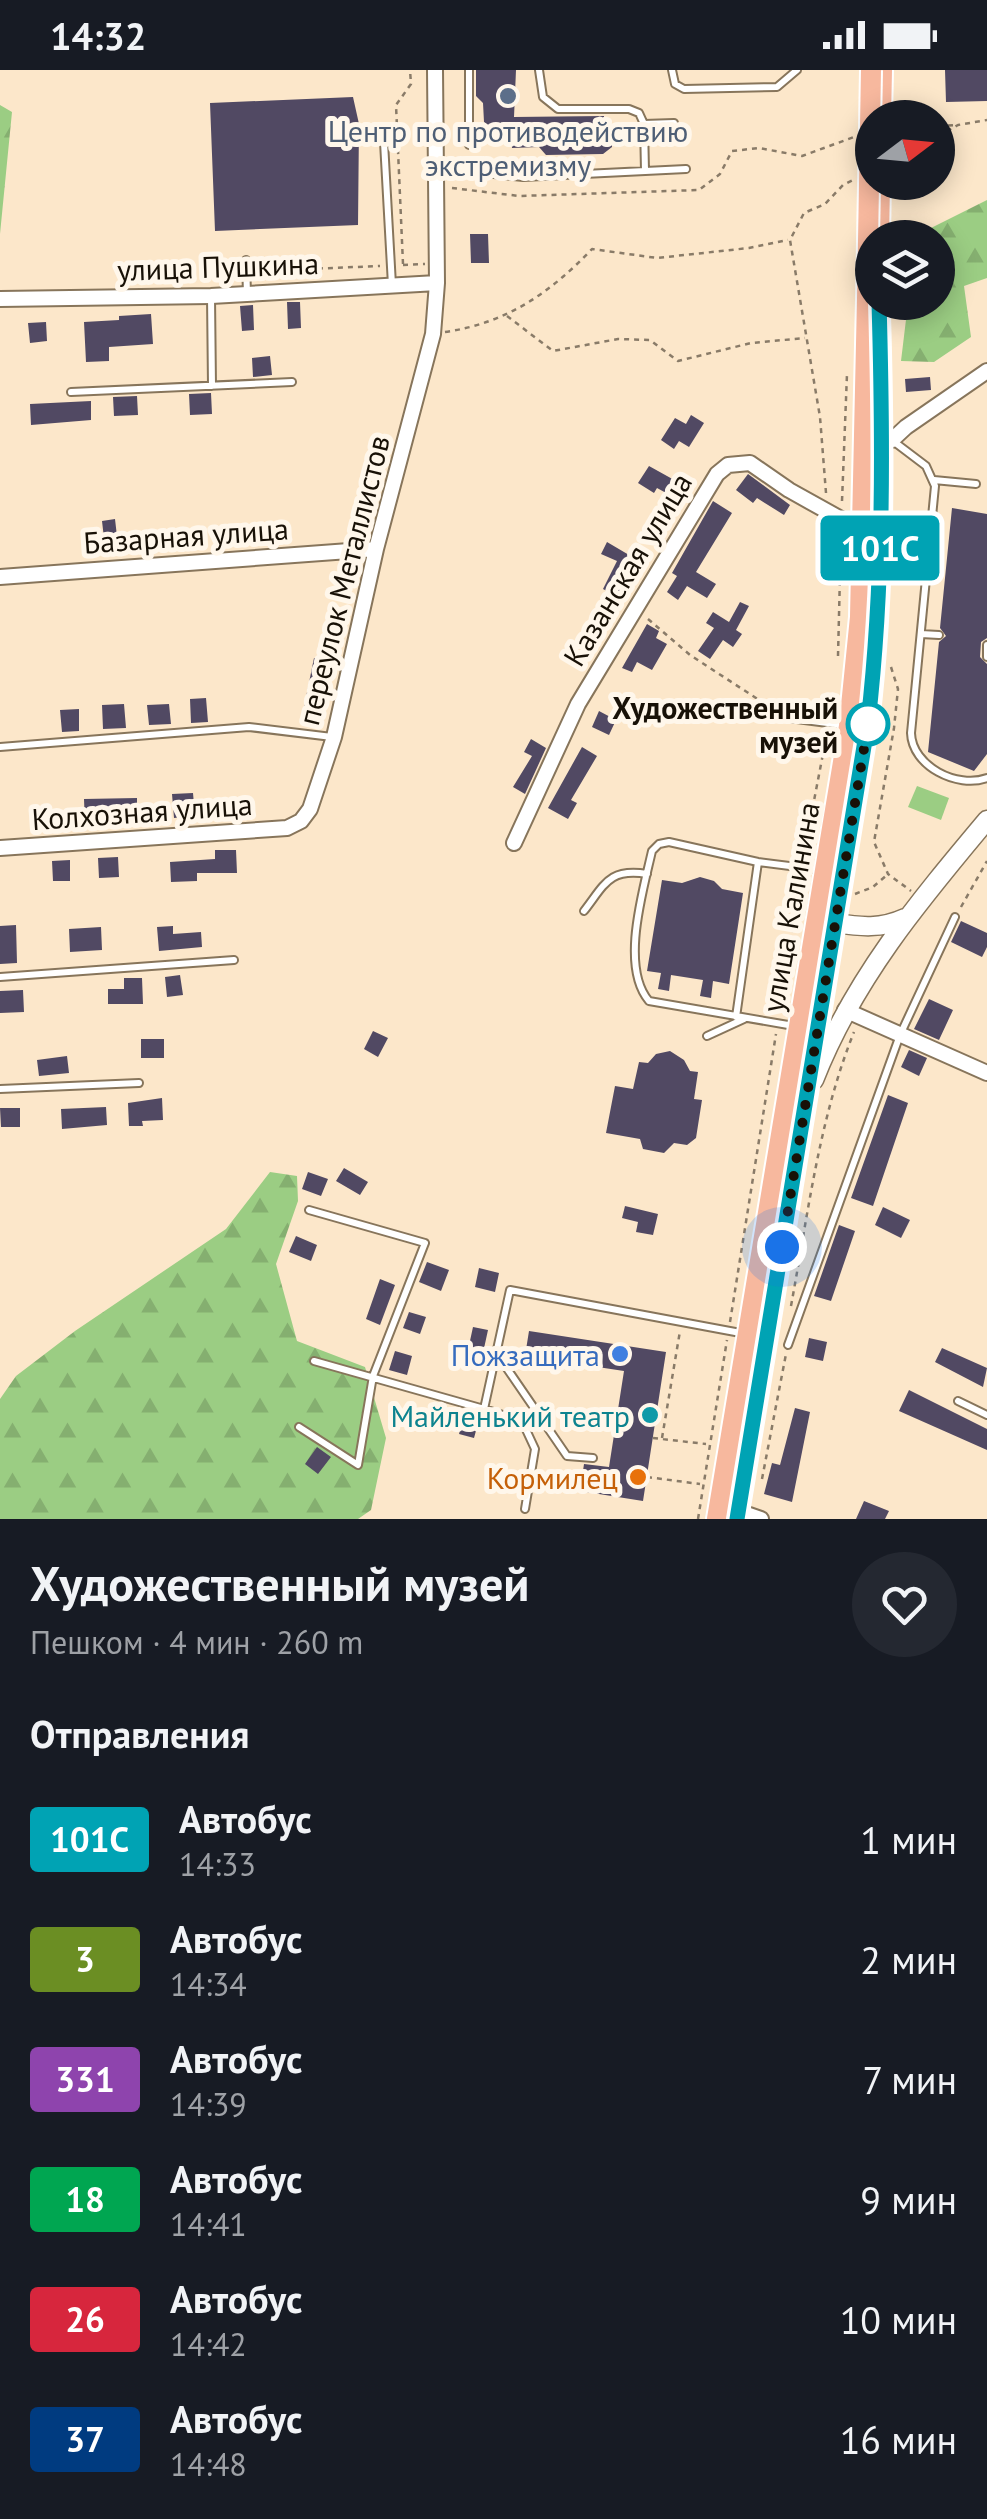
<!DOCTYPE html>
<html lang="ru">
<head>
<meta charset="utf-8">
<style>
  body { margin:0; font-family:"PT Sans",sans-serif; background:#242831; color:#f1f3f6; height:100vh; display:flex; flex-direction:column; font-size:38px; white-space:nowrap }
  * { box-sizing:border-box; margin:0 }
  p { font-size:32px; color:#9ea1a6 }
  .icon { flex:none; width:55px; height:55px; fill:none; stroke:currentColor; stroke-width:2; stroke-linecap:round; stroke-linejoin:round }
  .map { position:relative; height:1449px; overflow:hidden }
  .details { display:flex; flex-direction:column; background:#171b24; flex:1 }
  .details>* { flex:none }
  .badge { padding:0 20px; border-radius:8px; font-size:35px; line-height:65px }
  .needle { width:65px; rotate:74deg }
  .tools { position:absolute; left:855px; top:30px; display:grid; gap:20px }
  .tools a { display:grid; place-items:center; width:100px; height:100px; border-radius:50%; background:#171b24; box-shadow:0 5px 25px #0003; font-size:50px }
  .you { position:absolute; width:50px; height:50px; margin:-25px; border:8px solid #fff; border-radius:50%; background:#1a73e8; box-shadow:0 0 0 15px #1a73e833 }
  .map>.badge { position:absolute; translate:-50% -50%; box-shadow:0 0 0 5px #fff }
  h2 { padding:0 30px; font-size:38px; line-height:90px }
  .round { display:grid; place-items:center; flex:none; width:105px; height:105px; border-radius:52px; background:#242831 }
  .summary { display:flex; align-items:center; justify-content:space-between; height:170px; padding:0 30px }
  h1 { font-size:48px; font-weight:600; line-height:75px }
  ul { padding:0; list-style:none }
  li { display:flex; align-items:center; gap:30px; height:120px; padding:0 30px }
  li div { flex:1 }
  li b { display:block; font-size:38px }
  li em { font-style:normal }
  li .badge { min-width:110px; font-weight:700; text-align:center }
  .status { display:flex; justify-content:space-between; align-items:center; height:70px; padding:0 50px; background:#171b24; direction:ltr }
  .status svg { height:28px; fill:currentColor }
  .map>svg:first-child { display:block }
  .grass { fill:#9bcd83 }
  .forest { fill:url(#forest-firs) }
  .building { fill:#514963 }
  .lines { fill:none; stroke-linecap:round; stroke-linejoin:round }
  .service-casing { stroke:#87755b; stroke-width:10 }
  .minor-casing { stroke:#87755b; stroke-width:18 }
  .tertiary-casing { stroke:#87755b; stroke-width:21 }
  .primary-casing { stroke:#fff; stroke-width:24 }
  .path { stroke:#897b68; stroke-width:2.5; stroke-dasharray:5 5; stroke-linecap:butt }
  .service { stroke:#fff; stroke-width:6 }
  .minor { stroke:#fff; stroke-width:14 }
  .tertiary { stroke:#fff; stroke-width:18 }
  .primary { stroke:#f7b89e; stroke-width:20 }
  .primary-bridge-casing { stroke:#fff; stroke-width:24; stroke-linecap:butt }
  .primary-bridge { stroke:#f7b89e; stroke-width:20 }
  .line-casing { stroke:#fff; stroke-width:22 }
  .line { stroke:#00a3b4; stroke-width:15 }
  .walk { stroke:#181107; stroke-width:10; stroke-dasharray:0 18 }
  .service-dot { fill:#5c6f8a; stroke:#fff7eb; stroke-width:4 }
  .stop-dot { fill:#fff; stroke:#00a3b4; stroke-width:5 }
  .shop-dot { fill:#3f7fe0; stroke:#fff7eb; stroke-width:4 }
  .culture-dot { fill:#0f9aa8; stroke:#fff7eb; stroke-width:4 }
  .food-dot { fill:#e8710a; stroke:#fff7eb; stroke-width:4 }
  .labels { text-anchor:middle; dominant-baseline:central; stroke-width:10; stroke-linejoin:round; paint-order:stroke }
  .service-label { font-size:30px; fill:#4e5e75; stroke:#fff7eb }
  .street-label { font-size:30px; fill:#181107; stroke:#fff7eb }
  .stop-label { font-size:30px; font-weight:bold; fill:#181107; stroke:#fff7eb; text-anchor:end }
  .shop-label { font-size:30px; fill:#366cbe; stroke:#fff7eb; text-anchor:end }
  .culture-label { font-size:30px; fill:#0d838f; stroke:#fff7eb; text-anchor:end }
  .food-label { font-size:30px; fill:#c56008; stroke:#fff7eb; text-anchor:end }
</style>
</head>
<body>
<div class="status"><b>14:32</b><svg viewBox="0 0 49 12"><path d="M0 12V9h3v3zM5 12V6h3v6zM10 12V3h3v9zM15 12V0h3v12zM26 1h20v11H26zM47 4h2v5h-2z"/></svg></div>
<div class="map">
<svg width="987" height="1449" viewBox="0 0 987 1449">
  <defs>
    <pattern id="forest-firs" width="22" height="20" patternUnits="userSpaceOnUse" patternTransform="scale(2.5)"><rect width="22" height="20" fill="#9bcd83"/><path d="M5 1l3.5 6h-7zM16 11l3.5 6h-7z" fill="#85af70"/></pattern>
  </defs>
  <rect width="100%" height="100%" fill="#fce7ca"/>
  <path class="grass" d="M917,716L949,728L941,750L908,737Z"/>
  <path class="forest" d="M0,35L12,42L0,164Z
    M987,130V208L964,216L971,267L934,292L901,291L908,233L938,232V205L943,187L938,179V168L930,167L925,161Z
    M270,1102L297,1106L298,1131L276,1194L297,1271L365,1297L386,1368L371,1440L358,1449H0V1329L16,1306L75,1261L226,1159Z"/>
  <path class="building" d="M476,0H516L514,47L604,46V57L612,65V77L603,84L546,85L539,77L512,78L511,66H503L484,52L483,33L476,26Z
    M945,0H987V31L946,32Z
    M353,27L359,54L358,155L215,161L210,33Z
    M470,164H488L489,193H471Z
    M287,232H300L301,258L288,259Z
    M253,235L254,260L242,261L240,236Z
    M151,244L153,274L109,277V291L86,292L84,252L119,250V246Z
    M46,252L47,271L30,273L28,253Z
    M270,286L272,305L253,307L252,288Z
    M930,307L931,320L906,322L905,309Z
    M211,323L212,344L190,345L189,324Z
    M137,326L138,345L114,346L113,327Z
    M91,331V350L31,355L30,334Z
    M691,345L704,353L689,377L679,371L674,379L661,370L675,348L686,354Z
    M649,396L676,411L668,424L657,418L654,423L638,413Z
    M748,404L790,435L784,445L757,428L753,433L736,420Z
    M713,431L732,443L696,502L716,514L707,528L687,516L678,530L667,522L677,506L672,503Z
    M952,438L987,444V568L981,572L980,587L987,594V684L974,701L928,682L939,572L946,566L940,558Z
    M115,449L118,475L105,477L102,451Z
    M607,472L646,495L636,511L628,507L618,527L603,519L617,491L601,484Z
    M740,532L749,536L736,560L742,564L733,577L723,570L710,589L698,581L714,558L706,553L713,542L729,552Z
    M647,554L659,561L656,568L667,574L652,600L637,592L632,602L622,598Z
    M314,588L330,592L322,624L328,626L324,642L304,637Z
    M206,628L208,652L191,653L190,629Z
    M124,634L126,658L103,659L102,635Z
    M169,634L171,654L149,655L147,635Z
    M79,639V661L62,662L60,640Z
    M599,641L616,650L609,665L592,657Z
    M531,669L546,678L525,724L513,717L532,686L524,682Z
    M582,677L597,686L571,730L577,733L568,749L548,738Z
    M193,723L195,746L174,748L172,724Z
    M137,728V753L85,755L84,729Z
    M215,780H236L237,803H197V811L171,812L170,792L215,789Z
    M118,787L119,807L99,808L98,788Z
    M70,790V811H53L52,791Z
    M700,807L714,811L722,819L743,823L729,914L713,911L711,928L700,926L703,910L671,905L669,921L658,919L661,903L647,901L662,810L682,813Z
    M961,851L987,863V877L982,887L951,872Z
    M16,855L17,893L0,894V856Z
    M173,856V864L201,862L202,877L159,881L157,857Z
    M101,857L102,880L70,882L69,859Z
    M180,905L183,925L167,927L165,907Z
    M124,908H142L143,934H108V919H124Z
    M23,920L24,942L0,943V921Z
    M929,929L953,940L939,970L914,959Z
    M373,961L388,968L378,987L364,979Z
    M141,969H164V988H141Z
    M909,980L927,988L919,1006L901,997Z
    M670,981L684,990L690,1001L698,1002L694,1029L702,1030L696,1068L687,1075L674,1073L664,1083L643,1079L640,1069L606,1063L615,1016L633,1019L639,992L648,993L656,984Z
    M67,986L69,1003L39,1006L37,990Z
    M888,1025L908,1033L873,1136L851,1128Z
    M162,1028L163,1050L142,1051L143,1056H129L128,1033Z
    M106,1037L107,1055L62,1059L61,1039Z
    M0,1038H20V1057H1Z
    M344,1098L368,1112L360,1125L336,1111Z
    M308,1102L328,1109L321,1126L302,1119Z
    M625,1136L658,1144L653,1165L636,1162L638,1152L622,1148Z
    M883,1137L910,1150L901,1168L875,1155Z
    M839,1155L855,1161L831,1231L814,1226Z
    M296,1166L317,1175L311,1191L289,1182Z
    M427,1192L449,1200L441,1221L419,1212Z
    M479,1198L499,1203L495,1222L475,1217Z
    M380,1209L395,1215L380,1255L366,1249Z
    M409,1242L426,1247L420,1264L403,1258Z
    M473,1257L488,1260L483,1283L468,1280Z
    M529,1261L666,1282L643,1431L580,1421L584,1394L609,1397L624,1301L525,1286Z
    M809,1268L827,1272L823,1291L805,1287Z
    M942,1278L987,1298L983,1317L935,1292Z
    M395,1281L412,1286L407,1305L389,1300Z
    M909,1320L987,1359V1380L899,1341Z
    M795,1338L810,1342L792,1432L764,1424L772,1393L780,1395Z
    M465,1342L480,1346L474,1368L459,1364Z
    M317,1377L331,1387L318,1404L305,1394Z
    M864,1431L889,1441L885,1449H856Z"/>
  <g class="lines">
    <g class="service-casing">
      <path id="service" d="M539,0L543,27L558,39H629L639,43L644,54L645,101
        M672,0L675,14L684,19L777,17L797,0
        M644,54L674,53
        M384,72L392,215
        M469,75V0
        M438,98L523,107L686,99
        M246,190L247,224
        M211,227L212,316
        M71,322L292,312
        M893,371L926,396L935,416L911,663C912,696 957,719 987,708
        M934,410L976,414
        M921,564L939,565
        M987,575V587
        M789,648L843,655
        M0,677L249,657L332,667
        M584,841C605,814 609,798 647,804
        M0,907L234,890
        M736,947L758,792
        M794,956L649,931C620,897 643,821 652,781L659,774L669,772L758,792L821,800
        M707,966L744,949
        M0,1019L139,1013
        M788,1275L900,965L955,847
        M495,1281L567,1386L593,1388
        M314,1291L484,1339
        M958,1331L987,1345
        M299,1357L358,1395L373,1306L425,1173L309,1140
        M525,1439L535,1379L522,1351L484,1339L510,1220L746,1264"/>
    </g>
    <g class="minor-casing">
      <path id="minor" d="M0,229L211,226L437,213
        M883,370H892L906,357L987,301
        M0,507L376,479
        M514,773L578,634L717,404L728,395L750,393L789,420L841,449L862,456
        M0,778L287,758L301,751L310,739L334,667L376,479L433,264L437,213L435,0
        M845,940L987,1003
        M738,1441L761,1449"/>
    </g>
    <g class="tertiary-casing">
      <path id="tertiary" d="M836,853C861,857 881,859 905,848
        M814,1010C853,910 919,831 987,750"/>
    </g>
    <g class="primary-casing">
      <path id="primary" d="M881,48L882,0
        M879,168L880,112
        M717,1449L849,656L860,547L867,229
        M737,1449L868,652C884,517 883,381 879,244"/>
    </g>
    <path class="path" d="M938,56L956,55
      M938,66L958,55L987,50
      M452,118L519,126L699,120L720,104L732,81L759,78L802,86L854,67
      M403,194L396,35L411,14L410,0
      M403,195L425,194
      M258,201L380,196
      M507,246L553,281L618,269L650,270L678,291L751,273L805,268
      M445,262C507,253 550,223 592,179L657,188L749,178L788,170
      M826,423L820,347L790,170L804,143L825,134L843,115L853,110
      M842,431L847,304
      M648,549L690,585L779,643
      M838,586L841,464
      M891,597L898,619L894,658L874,772L888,804L911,821
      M831,646L834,629
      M803,788L827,663
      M855,824L873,817L887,805
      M961,837L987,791
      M779,941L800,806
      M791,1236C808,1144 819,1049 854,962
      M730,1252L776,964
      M653,1368L706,1374
      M662,1368L680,1261
      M647,1407L700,1414
      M762,1409L786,1284
      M698,1449L727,1270"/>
    <use href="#service" class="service"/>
    <use href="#minor" class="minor"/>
    <use href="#tertiary" class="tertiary"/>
    <use href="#primary" class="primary"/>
    <g class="primary-bridge-casing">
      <path id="primary-bridge" d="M867,229L871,0"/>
    </g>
    <use href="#primary-bridge" class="primary-bridge"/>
  </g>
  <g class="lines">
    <g class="line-casing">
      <path id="line" d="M737,1449L868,652C884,513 883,373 879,232"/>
    </g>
    <use href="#line" class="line"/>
    <path class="walk" d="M782,1177L868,654"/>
  </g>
  <circle class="service-dot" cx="508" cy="26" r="10"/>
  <circle class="stop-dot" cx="868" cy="654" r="20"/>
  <circle class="shop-dot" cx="620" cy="1284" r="10"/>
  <circle class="culture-dot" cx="650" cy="1345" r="10"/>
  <circle class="food-dot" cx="638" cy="1407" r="10"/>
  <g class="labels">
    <g class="service-label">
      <text x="508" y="60">Центр по противодействию<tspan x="508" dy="34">экстремизму</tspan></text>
    </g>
    <g class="street-label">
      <text transform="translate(218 196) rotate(-2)">улица Пушкина</text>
      <text transform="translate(186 465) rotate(-4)">Базарная улица</text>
      <text transform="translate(627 499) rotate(-59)">Казанская улица</text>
      <text transform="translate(343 510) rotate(-76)">переулок Металлистов</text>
      <text transform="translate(142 741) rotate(-4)">Колхозная улица</text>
      <text transform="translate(790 837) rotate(-80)">улица Калинина</text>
    </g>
    <g class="stop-label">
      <text x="838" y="637">Художественный<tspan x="838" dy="34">музей</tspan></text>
    </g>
    <g class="shop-label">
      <text x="600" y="1284">Пожзащита</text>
    </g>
    <g class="culture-label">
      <text x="630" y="1345">Майленький театр</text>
    </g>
    <g class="food-label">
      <text x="618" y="1407">Кормилец</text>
    </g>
  </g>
</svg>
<div class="tools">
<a><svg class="needle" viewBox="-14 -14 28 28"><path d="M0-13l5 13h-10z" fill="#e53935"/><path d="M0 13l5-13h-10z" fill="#9ea1a6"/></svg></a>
<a><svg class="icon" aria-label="layers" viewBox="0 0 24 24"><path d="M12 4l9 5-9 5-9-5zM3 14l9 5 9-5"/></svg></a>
</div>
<div class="you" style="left:782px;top:1177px"></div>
<b class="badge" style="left:880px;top:478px;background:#00a3b4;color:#fff">101С</b>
</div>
<section class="details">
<div class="summary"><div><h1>Художественный музей</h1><p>Пешком · 4 мин · 260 m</p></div><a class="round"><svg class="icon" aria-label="heart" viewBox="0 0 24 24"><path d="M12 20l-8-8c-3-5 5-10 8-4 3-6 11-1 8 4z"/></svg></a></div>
<h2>Отправления</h2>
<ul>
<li><span class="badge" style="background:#00a3b4;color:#fff">101С</span><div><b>Автобус</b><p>14:33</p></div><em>1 мин</em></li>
<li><span class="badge" style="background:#6b8e23;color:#fff">3</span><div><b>Автобус</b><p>14:34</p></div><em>2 мин</em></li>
<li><span class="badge" style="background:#8e44ad;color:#fff">331</span><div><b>Автобус</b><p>14:39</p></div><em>7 мин</em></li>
<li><span class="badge" style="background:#00a651;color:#fff">18</span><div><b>Автобус</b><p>14:41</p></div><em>9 мин</em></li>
<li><span class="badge" style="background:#d7263d;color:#fff">26</span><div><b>Автобус</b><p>14:42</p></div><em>10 мин</em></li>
<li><span class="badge" style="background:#003b80;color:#fff">37</span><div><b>Автобус</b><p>14:48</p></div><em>16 мин</em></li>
</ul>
</section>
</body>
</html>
